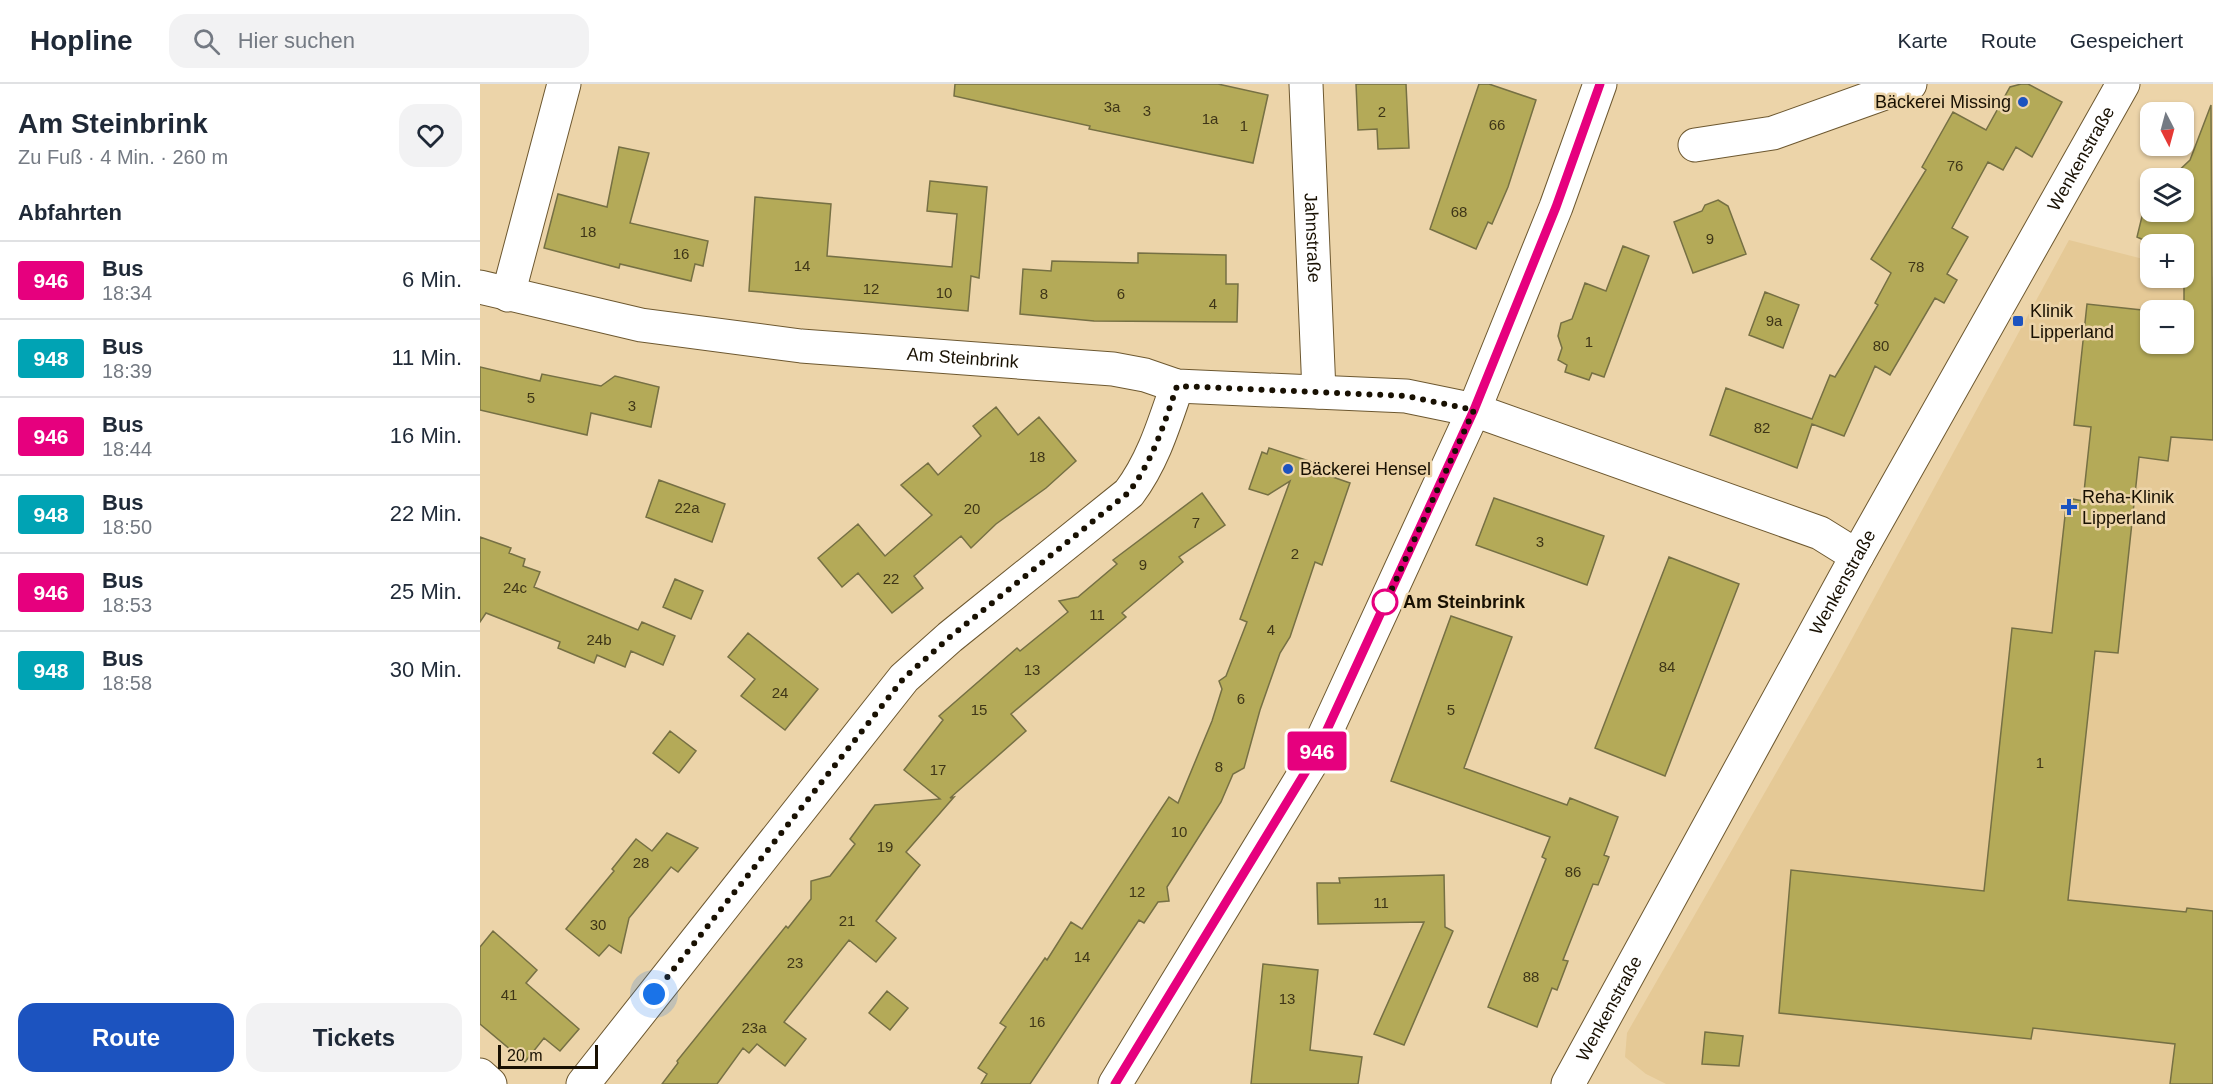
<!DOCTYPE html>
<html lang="de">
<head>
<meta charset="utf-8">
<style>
  body { margin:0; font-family:Helvetica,sans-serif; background:#f2f2f3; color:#1f2937; height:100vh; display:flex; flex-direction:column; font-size:22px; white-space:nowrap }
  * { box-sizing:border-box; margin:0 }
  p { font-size:20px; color:#747a83 }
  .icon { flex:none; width:33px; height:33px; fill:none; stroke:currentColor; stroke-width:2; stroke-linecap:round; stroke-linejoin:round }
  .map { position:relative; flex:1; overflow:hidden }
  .side { display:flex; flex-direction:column; background:#fff; width:480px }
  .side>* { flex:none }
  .badge { padding:0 12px; border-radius:4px; font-size:21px; line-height:39px }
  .needle { width:39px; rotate:174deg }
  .buttons { position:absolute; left:1660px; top:18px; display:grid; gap:12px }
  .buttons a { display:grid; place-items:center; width:54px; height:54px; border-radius:12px; background:#fff; box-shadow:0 2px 4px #0004; font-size:30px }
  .scale { position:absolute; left:18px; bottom:15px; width:100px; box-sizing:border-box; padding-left:6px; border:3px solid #181002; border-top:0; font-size:16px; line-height:21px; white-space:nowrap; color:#181002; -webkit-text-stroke:4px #ecd4a9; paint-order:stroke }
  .you { position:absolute; width:30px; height:30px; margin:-15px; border:4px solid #fff; border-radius:50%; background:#1a73e8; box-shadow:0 0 0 9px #1a73e833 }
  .map>.badge { position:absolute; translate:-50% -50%; box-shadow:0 0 0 3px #fff }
  h2 { padding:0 18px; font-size:22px; line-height:54px }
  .round { display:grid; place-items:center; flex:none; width:63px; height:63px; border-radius:18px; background:#f2f2f3 }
  .headline { display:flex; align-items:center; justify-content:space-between; height:102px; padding:0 18px }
  h1 { font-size:28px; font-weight:600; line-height:45px }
  .cta { display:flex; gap:12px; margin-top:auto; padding:12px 18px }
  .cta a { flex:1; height:69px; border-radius:18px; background:#1c53bf; color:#fff; font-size:24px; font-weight:600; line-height:69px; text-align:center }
  .cta a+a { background:#f2f2f3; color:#1f2937 }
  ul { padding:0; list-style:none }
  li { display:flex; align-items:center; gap:18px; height:78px; padding:0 18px; border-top:2px solid #e0e1e3 }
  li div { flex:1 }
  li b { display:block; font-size:22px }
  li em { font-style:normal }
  li .badge { min-width:66px; font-weight:700; text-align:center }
  header { display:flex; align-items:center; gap:36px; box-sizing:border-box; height:84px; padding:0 30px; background:#fff; border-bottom:2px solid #e0e1e3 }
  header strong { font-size:28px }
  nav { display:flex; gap:33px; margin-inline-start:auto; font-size:21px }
  .search { width:420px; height:54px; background:#f2f2f3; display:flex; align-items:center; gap:15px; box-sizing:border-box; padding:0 21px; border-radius:18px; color:#747a83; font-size:22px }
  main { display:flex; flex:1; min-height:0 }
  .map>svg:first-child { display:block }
  .built { fill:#e5c996; fill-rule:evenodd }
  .building { fill:#b4aa58; stroke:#767044; stroke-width:1.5 }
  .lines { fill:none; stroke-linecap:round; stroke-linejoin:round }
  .minor-casing { stroke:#6d5830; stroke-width:35 }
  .secondary-casing { stroke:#6d5830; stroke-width:35 }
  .minor { stroke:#fff; stroke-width:33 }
  .secondary { stroke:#fff; stroke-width:33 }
  .line-casing { stroke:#fff; stroke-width:14 }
  .line { stroke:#e6007e; stroke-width:9 }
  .walk { stroke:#181002; stroke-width:6; stroke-dasharray:0 10.8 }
  .poi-dot { fill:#1c53bf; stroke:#ecd4a9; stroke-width:2 }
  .stop-dot { fill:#fff; stroke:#e6007e; stroke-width:3 }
  .labels { text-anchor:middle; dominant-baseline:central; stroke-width:5; stroke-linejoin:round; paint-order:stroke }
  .number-label { font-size:15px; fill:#3f3618 }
  .poi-label { font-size:18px; fill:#181002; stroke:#ecd4a9; text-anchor:start }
  .street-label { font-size:18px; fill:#181002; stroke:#ecd4a9 }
  .stop-label { font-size:18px; font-weight:bold; fill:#181002; stroke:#ecd4a9; text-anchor:start }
</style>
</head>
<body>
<header>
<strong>Hopline</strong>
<div class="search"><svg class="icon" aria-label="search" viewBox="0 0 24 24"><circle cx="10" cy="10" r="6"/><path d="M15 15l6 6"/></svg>Hier suchen</div>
<nav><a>Karte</a><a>Route</a><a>Gespeichert</a></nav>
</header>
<main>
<section class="side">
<div class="headline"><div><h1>Am Steinbrink</h1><p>Zu Fuß · 4 Min. · 260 m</p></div><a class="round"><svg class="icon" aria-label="heart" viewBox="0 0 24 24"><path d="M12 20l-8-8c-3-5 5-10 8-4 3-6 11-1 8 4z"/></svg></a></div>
<h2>Abfahrten</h2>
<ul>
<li><span class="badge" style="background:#e6007e;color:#fff">946</span><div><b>Bus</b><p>18:34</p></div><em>6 Min.</em></li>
<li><span class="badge" style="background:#00a3b4;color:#fff">948</span><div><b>Bus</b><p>18:39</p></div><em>11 Min.</em></li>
<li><span class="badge" style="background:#e6007e;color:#fff">946</span><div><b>Bus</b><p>18:44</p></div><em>16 Min.</em></li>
<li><span class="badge" style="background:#00a3b4;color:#fff">948</span><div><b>Bus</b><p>18:50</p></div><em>22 Min.</em></li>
<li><span class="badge" style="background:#e6007e;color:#fff">946</span><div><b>Bus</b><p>18:53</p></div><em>25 Min.</em></li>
<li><span class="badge" style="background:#00a3b4;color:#fff">948</span><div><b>Bus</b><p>18:58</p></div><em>30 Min.</em></li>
</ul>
<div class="cta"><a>Route</a><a>Tickets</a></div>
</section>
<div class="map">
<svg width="1733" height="1000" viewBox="0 0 1733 1000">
  <rect width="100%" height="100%" fill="#ecd4a9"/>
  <path class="built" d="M1589,156L1671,177V194H1704V185L1733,193V1000H1186L1166,990L1145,973L1147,949L1355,586ZM1671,226H1704V260H1671Z"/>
  <path class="building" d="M475,0H738L788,11L773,79L609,45L610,42L474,12Z
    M876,0H926L929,64L898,65L897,45L878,46Z
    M999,0H1009L1056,16L1028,103L1012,140L1008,138L996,165L950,145Z
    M1541,0H1548L1582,18L1552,73L1536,63L1523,86L1508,78L1472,144L1488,153L1467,190L1477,196L1464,219L1455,214L1410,291L1395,282L1364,352L1332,340L1317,384L1230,351L1246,304L1332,335L1350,291L1355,293L1398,221L1395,219L1411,189L1391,175L1446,86L1442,83L1473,28L1506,46L1530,3Z
    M1731,21L1733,356L1691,353L1688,377L1659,373L1638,569L1615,567L1588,816L1706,828L1707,824L1733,827V1000H1690L1695,960L1553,944L1551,955L1299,929L1311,786L1504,807L1532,544L1572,549L1587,414L1603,417L1611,343L1594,341L1607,220L1671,227V260H1704V160H1672L1657,153L1665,120L1671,115V128H1704V94H1691L1710,76Z
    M139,63L169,69L150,139L228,157L223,182L215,180L211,197L140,180L139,184L64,164L78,110L127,123Z
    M450,97L507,103L499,194L491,192L488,227L269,207L275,113L351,120L347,172L472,183L477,130L447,127Z
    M1238,116L1248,122L1266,170L1213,189L1194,138L1222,127L1225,121Z
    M1143,162L1169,172L1124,293L1112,289L1109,296L1085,288L1087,281L1078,276L1082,264L1078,252L1081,239L1092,235L1105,199L1126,207Z
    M658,169L746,171V200H758L757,238L614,237L540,230L543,185L571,187L572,177L658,179Z
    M1285,208L1319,221L1303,264L1269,251Z
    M0,283L60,297L62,290L121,302L135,292L179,303L171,343L111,329L107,351L0,326Z
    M516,323L538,351L559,333L596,377L566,404L516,440L491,464L481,452L434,492L443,504L412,529L378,489L362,503L338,474L378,440L405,472L452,431L421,401L448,379L458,391L501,352L493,342Z
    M789,364L835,379L827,384L870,399L842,481L835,478L810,553L800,569L780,626L764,684L753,690L741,718L687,803L689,817L678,818L664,839L659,836L550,1000H501L507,990L498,984L526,943L520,939L565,874L567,876L591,838L602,845L689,713L698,719L732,637L742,605L739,597L746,592L767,538L760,535L810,397L788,411L769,405L782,368L787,370Z
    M179,396L245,420L232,458L166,433Z
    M722,409L745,441L699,473L703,478L642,529L646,533L531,630L546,647L470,714L474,713L426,768L440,781L396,837L416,854L396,878L369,856L304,938L326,955L305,982L277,960L269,969L263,964L237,1000H182L198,979L197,977L306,842L308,844L331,815V797L350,792L375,760L370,755L395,721L460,715L424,686L463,636L459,632L537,564L540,567L588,528L579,517L598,513L637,480L633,476Z
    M1014,414L1124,452L1107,501L996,461Z
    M0,453L31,464L29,469L45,475L43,482L60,488L54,503L158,546L162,538L195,552L183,581L151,567L145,583L117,571L114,579L78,564L80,558L6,529L0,538Z
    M1189,473L1259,500L1185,692L1115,664Z
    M195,495L223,507L211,535L183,523Z
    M971,532L1032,553L984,684L1087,721L1090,714L1138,733L1124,771L1129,773L1118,801L1113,800L1083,876L1088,877L1077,906L1072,904L1057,943L1008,923L1066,775L1062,773L1070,753L911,697Z
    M268,549L338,605L305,646L261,612L275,595L248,573Z
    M190,647L216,667L199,689L173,669Z
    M187,749L218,764L198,788L191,783L149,834L141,869L129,861L119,872L86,845L134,787L132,785L156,755L172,767Z
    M964,791L965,843L973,847L924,961L894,950L944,838L838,840L837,799H860L859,794Z
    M13,847L57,886L46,899L99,945L80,967L64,954L45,978L0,940V863Z
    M783,880L838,886L830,966L882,973L878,1000H771Z
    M407,907L428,924L410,946L389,929Z
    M1225,948L1263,952L1259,982L1222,980Z"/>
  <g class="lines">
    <g class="minor-casing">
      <g id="minor">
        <path id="s1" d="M826,0L839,308"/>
        <path d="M1215,61L1293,49L1430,0"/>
        <path id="s2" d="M0,203L161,241L321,262L633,285L665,291L697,302L926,312L994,326L1340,449L1377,472"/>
        <path d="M28,211L84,0"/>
        <path d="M0,991L10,1000"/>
        <path d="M103,1000L424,594L470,553L649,409C673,377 684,340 697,302"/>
        <path id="s3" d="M1088,1000L1377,472L1643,0"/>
      </g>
    </g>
    <g class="secondary-casing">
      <path id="secondary" d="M635,1000L834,674L994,326L1076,123L1120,0"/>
    </g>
    <use href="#minor" class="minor"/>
    <use href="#secondary" class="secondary"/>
  </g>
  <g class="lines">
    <g class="line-casing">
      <path id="line" d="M635,1000L834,674L994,326L1076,123L1120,0"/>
    </g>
    <use href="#line" class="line"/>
    <path class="walk" d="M174,910L424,594L470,553L648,409C673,377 684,340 697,302L926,312L994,326L904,522L905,518"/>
  </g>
  <g class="poi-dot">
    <circle cx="1543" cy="18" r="6"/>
    <rect x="1532" y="231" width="12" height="12" rx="3"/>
    <circle cx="808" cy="385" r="6"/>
    <path d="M1586 414h6v6h6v6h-6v6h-6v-6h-6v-6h6z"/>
  </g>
  <circle class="stop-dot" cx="905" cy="518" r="12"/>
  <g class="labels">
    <g class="number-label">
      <text x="632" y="22">3a</text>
      <text x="667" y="26">3</text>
      <text x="902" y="27">2</text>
      <text x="730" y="34">1a</text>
      <text x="1017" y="40">66</text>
      <text x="764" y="41">1</text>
      <text x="1475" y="81">76</text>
      <text x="979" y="127">68</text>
      <text x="108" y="147">18</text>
      <text x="1230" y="154">9</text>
      <text x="201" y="169">16</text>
      <text x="322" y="181">14</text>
      <text x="1436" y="182">78</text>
      <text x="391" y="204">12</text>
      <text x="464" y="208">10</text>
      <text x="564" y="209">8</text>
      <text x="641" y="209">6</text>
      <text x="733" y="219">4</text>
      <text x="1294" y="236">9a</text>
      <text x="1109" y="257">1</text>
      <text x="1401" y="261">80</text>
      <text x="51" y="313">5</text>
      <text x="152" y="321">3</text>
      <text x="1282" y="343">82</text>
      <text x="557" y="372">18</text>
      <text x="207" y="423">22a</text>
      <text x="492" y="424">20</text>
      <text x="716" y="438">7</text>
      <text x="1060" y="457">3</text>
      <text x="815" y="469">2</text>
      <text x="663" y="480">9</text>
      <text x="411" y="494">22</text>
      <text x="35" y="503">24c</text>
      <text x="617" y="530">11</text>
      <text x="791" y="545">4</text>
      <text x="119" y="555">24b</text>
      <text x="1187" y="582">84</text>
      <text x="552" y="585">13</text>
      <text x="300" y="608">24</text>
      <text x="761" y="614">6</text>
      <text x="499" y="625">15</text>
      <text x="971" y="625">5</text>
      <text x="1560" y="678">1</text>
      <text x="739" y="682">8</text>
      <text x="458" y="685">17</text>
      <text x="699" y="747">10</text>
      <text x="405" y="762">19</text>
      <text x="161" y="778">28</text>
      <text x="1093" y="787">86</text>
      <text x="657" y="807">12</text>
      <text x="901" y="818">11</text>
      <text x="367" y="836">21</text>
      <text x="118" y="840">30</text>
      <text x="602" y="872">14</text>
      <text x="315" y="878">23</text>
      <text x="1051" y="892">88</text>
      <text x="29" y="910">41</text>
      <text x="807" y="914">13</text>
      <text x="557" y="937">16</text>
      <text x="274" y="943">23a</text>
    </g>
    <g class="poi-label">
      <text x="1531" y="18" text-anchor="end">Bäckerei Missing</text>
      <text x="1550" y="227">Klinik<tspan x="1550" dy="21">Lipperland</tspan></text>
      <text x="820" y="385">Bäckerei Hensel</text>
      <text x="1602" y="413">Reha-Klinik<tspan x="1602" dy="21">Lipperland</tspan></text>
    </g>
    <g class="street-label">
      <text stroke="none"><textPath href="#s3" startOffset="1058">Wenkenstraße</textPath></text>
      <text stroke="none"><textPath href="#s1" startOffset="154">Jahnstraße</textPath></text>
      <text stroke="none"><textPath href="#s2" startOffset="489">Am Steinbrink</textPath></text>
      <text stroke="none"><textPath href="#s3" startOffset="572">Wenkenstraße</textPath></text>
      <text stroke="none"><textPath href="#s3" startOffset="86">Wenkenstraße</textPath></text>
    </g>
    <g class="stop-label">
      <text x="923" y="518">Am Steinbrink</text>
    </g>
  </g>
</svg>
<div class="buttons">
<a><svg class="needle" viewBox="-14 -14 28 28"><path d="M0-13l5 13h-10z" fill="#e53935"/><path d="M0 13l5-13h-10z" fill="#747a83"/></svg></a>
<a><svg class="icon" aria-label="layers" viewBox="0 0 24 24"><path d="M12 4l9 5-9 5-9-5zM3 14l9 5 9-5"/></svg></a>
<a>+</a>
<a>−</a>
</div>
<div class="scale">20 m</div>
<div class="you" style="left:174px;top:910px"></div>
<b class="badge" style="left:837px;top:667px;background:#e6007e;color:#fff">946</b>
</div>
</main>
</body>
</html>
